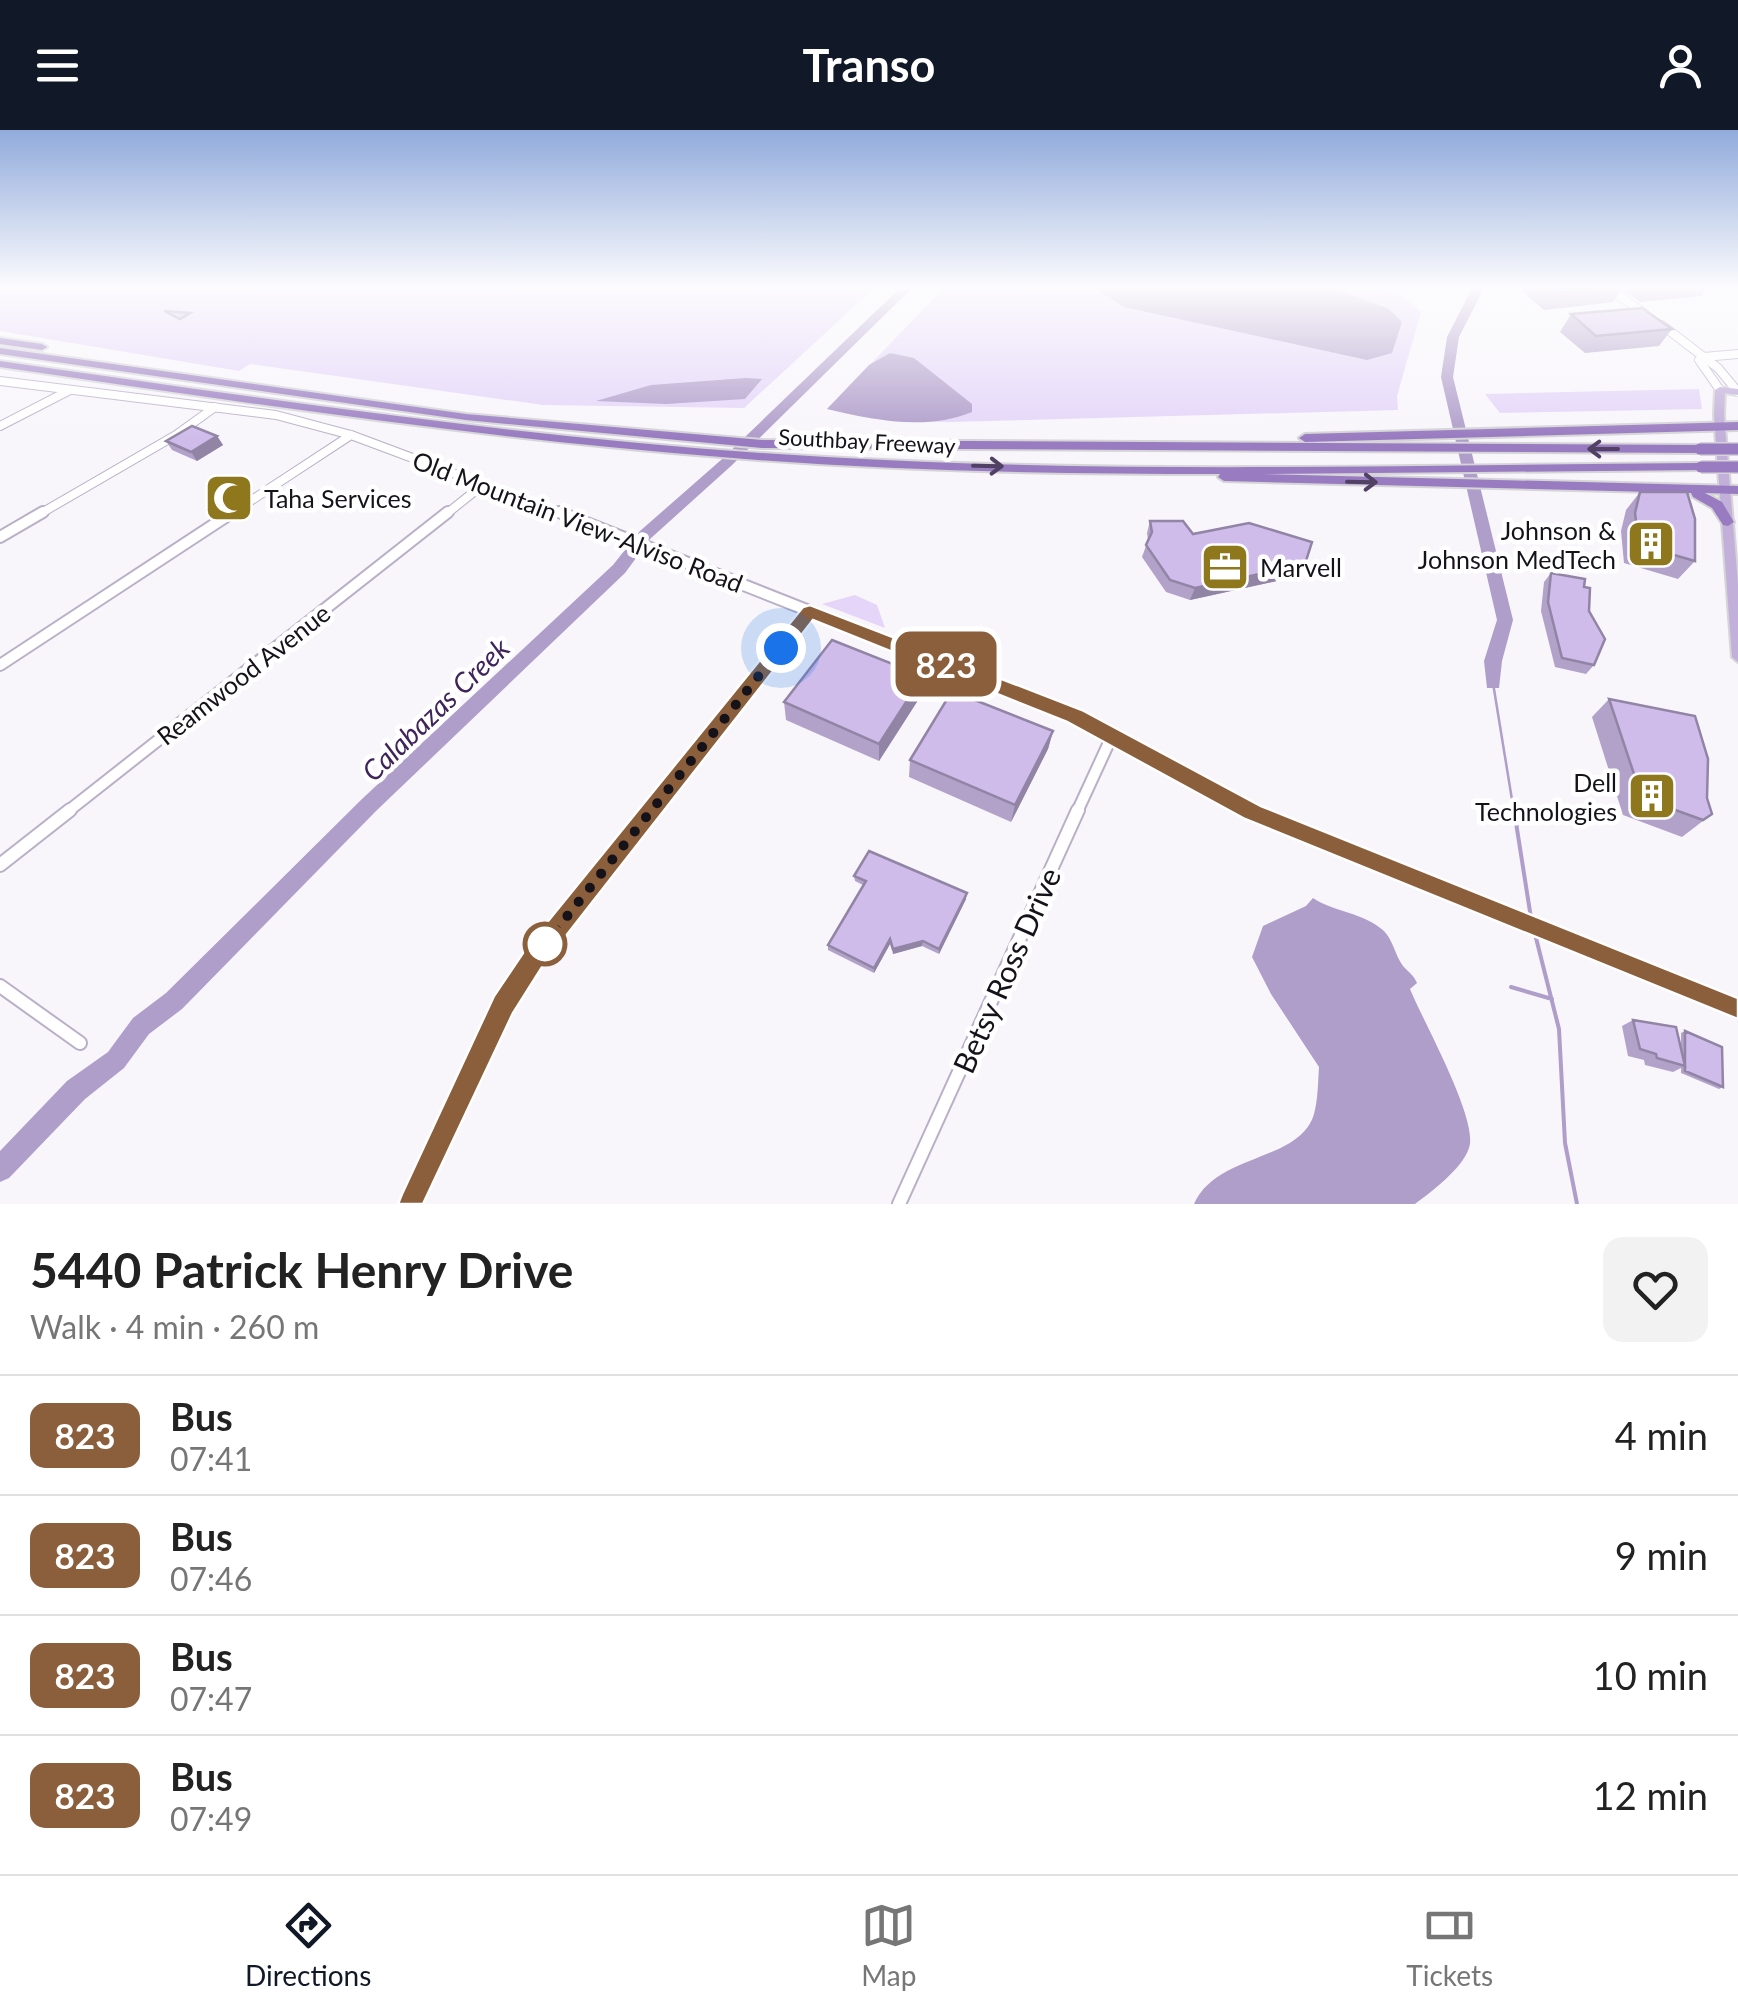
<!DOCTYPE html>
<html lang="en">
<head>
<meta charset="utf-8">
<style>
  body { margin:0; font-family:Lato,sans-serif; background:#f2f2f2; color:#222; height:100vh; display:flex; flex-direction:column; font-size:38px; white-space:nowrap }
  * { box-sizing:border-box; margin:0 }
  p { font-size:32px; color:#767676 }
  .icon { flex:none; width:55px; height:55px; fill:none; stroke:currentColor; stroke-width:2; stroke-linecap:round; stroke-linejoin:round }
  .map { position:relative; height:1074px; overflow:hidden }
  .sheet { display:flex; flex-direction:column; background:#fff; flex:1 }
  .sheet>* { flex:none }
  .badge { padding:0 20px; border-radius:15px; font-size:35px; line-height:65px }
  .you { position:absolute; width:50px; height:50px; margin:-25px; border:8px solid #fff; border-radius:50%; background:#1a73e8; box-shadow:0 0 0 15px #1a73e833 }
  .map>.badge { position:absolute; translate:-50% -50%; box-shadow:0 0 0 5px #fff }
  .round { display:grid; place-items:center; flex:none; width:105px; height:105px; border-radius:20px; background:#f2f2f2 }
  .summary { display:flex; align-items:center; justify-content:space-between; height:170px; padding:0 30px }
  h1 { font-size:48px; font-weight:700; line-height:75px }
  ul { padding:0; list-style:none }
  li { display:flex; align-items:center; gap:30px; height:120px; padding:0 30px; border-top:2px solid #e0e0e0 }
  li div { flex:1 }
  li b { display:block; font-size:38px }
  li em { font-style:normal }
  li .badge { min-width:110px; font-weight:700; text-align:center }
  header { display:flex; justify-content:space-between; align-items:center; height:130px; padding:0 30px; background:#111827; color:#fff; font-size:45px; font-weight:700 }
  .tabs { display:flex; justify-content:space-around; align-items:center; height:140px; border-top:2px solid #e0e0e0; background:#fff; font-size:28px; color:#767676 }
  .tabs a { display:grid; justify-items:center; gap:5px }
  .tabs .on { color:#111827 }
  .map>svg:first-child { display:block }
  .green { fill:#e4d5f9 }
  .water { fill:#af9dca }
  .lines { fill:none; stroke-linecap:round; stroke-linejoin:round }
  .stream-far1 { stroke:#af9dca; stroke-width:2.5 }
  .stream { stroke:#af9dca; stroke-width:4 }
  .river { fill:#af9dca; fill-rule:evenodd }
  .minor-far2-casing { stroke:#b9b0c7; stroke-width:10 }
  .minor-far1-casing { stroke:#b9b0c7; stroke-width:14 }
  .minor-casing { stroke:#b9b0c7; stroke-width:16 }
  .major-casing { stroke:#d5d4d6; stroke-width:4 }
  .highway-casing { stroke:#d5d4d6; stroke-width:4 }
  .minor-far2 { stroke:#fff; stroke-width:8 }
  .minor-far1 { stroke:#fff; stroke-width:10 }
  .minor { stroke:#fff; stroke-width:12 }
  .major { fill:#c2b0da; fill-rule:evenodd }
  .highway { fill:#997bc1; fill-rule:evenodd }
  .highway-bridge-casing { stroke:#d5d4d6; stroke-width:14; stroke-linecap:butt }
  .highway-bridge { stroke:#997bc1; stroke-width:11 }
  .wall { fill:#b2a2ca }
  .shaded-wall { fill:#9184a4 }
  .building { fill:#cfbceb; stroke:#9184a4; stroke-width:2.5 }
  .oneway { stroke:#504165 }
  .line { fill:#8b5e3c; stroke:#fff; stroke-width:2.5 }
  .walk { stroke:#15121a; stroke-width:10; stroke-dasharray:0 18 }
  .stop-dot { fill:#fff; stroke:#8b5e3c; stroke-width:5 }
  .labels { text-anchor:middle; dominant-baseline:central; stroke-width:9; stroke-linejoin:round; paint-order:stroke }
  .far-street-label { font-size:22px; fill:#15121a; stroke:#fff }
  .poi-label { font-size:25px; fill:#15121a; stroke:#fff; text-anchor:start }
  .street-label { font-size:25px; fill:#15121a; stroke:#fff }
  .water-label { font-size:28px; font-style:italic; fill:#3f245c; stroke:#fff }
  .near-street-label { font-size:30px; fill:#15121a; stroke:#fff }
</style>
</head>
<body>
<header><svg class="icon" aria-label="menu" viewBox="0 0 24 24"><path d="M4 6h16M4 12h16M4 18h16"/></svg>Transo<svg class="icon" aria-label="person" viewBox="0 0 24 24"><circle cx="12" cy="8" r="4"/><path d="M4 21q1-7 8-7t8 7"/></svg></header>
<div class="map">
<svg width="1738" height="1074" viewBox="0 0 1738 1074">
  <rect width="100%" height="100%" fill="#f8f6fb"/>
  <path class="green" d="M0,158H874L744,278L543,275L250,234L239,241L0,201Z
    M944,158H1379L1404,167L1421,182L1397,266L1398,280L948,292L889,291L827,279Z
    M1699,259L1702,279L1500,283L1485,264Z
    M855,465L877,475L885,498L822,474Z"/>
  <path class="water" d="M1094,158H1334L1389,179L1402,192L1392,223L1367,230L1124,177Z
    M890,223L914,228L972,274V282C926,301 874,290 827,279L869,235Z
    M746,248L762,249L745,269L666,274L596,271L651,255Z
    M1313,768C1336,783 1363,782 1384,801C1393,810 1395,825 1403,836C1409,843 1413,844 1417,853L1410,859C1423,891 1479,990 1469,1018C1462,1039 1431,1062 1415,1074H1194C1217,1023 1300,1032 1314,984C1318,970 1318,952 1319,937L1271,864L1252,827L1263,796L1306,776Z"/>
  <g class="lines">
    <path class="stream-far1" d="M1493,553L1514,682"/>
    <path class="stream" d="M1514,680L1531,788
      M1534,800L1559,899L1565,1013L1577,1074
      M1511,857L1552,869"/>
    <path class="river" d="M900,158H912L731,336L650,409L625,443L376,681L182,879L149,904L124,938L85,969L9,1048L0,1052V1021L67,951L108,922L133,888L166,863L362,669L613,435L640,401L721,330Z
      M1472,158H1484L1459,207L1453,247L1513,490L1502,531L1499,558H1487L1484,531L1497,490L1441,247L1447,207Z"/>
    <g class="minor-far2-casing">
      <path id="minor-far2" d="M1608,158L1644,183
        M1662,195L1718,238L1738,262
        M1704,227L1738,224
        M1699,230L1720,260
        M0,251L276,285L351,305L565,385
        M0,296L70,260
        M38,385L176,305L215,277
        M229,385L351,305
        M445,385L485,353"/>
    </g>
    <g class="minor-far1-casing">
      <path id="minor-far1" d="M559,382L1075,586L1254,682
        M0,407L43,382
        M0,535L233,382
        M67,682L448,382
        M650,682L810,481
        M1077,682L1112,606"/>
    </g>
    <g class="minor-casing">
      <path id="minor" d="M1249,680L1738,877
        M0,735L70,680
        M0,856L80,913
        M412,1074L503,874L652,680
        M899,1074L1078,680"/>
    </g>
    <g class="major-casing">
      <path id="major" d="M1720,257L1738,259V265L1725,263L1724,285L1738,454V532L1732,527L1714,285L1715,260Z"/>
    </g>
    <g class="highway-casing">
      <path id="highway" d="M0,208L42,214L47,217L42,220L0,214Z
        M0,218L466,284L762,310L1700,315L1706,319L1700,323L762,318L466,290L0,224Z
        M0,231C274,270 549,312 826,327C1117,344 1410,335 1701,333L1707,337L1705,340L1264,344L1738,356V364L1705,363L1722,372L1734,392L1728,396L1723,395L1712,378L1693,367L1691,363L1224,351L1218,347L1220,344C1054,344 887,341 721,327C480,308 240,272 0,237Z
        M1738,292V300L1305,312L1299,308L1305,304Z"/>
    </g>
    <use href="#minor-far2" class="minor-far2"/>
    <use href="#minor-far1" class="minor-far1"/>
    <use href="#minor" class="minor"/>
    <use href="#major" class="major"/>
    <use href="#highway" class="highway"/>
    <g class="highway-bridge-casing">
      <path id="highway-bridge" d="M1700,319H1738
        M1701,337H1738"/>
    </g>
    <use href="#highway-bridge" class="highway-bridge"/>
  </g>
  <path class="wall" d="M1524,158H1708L1702,166L1640,172L1622,159L1613,172L1544,180L1522,161Z
    M1571,184L1672,199L1659,216L1585,223L1560,202Z
    M217,306L223,315L197,331L172,320L166,311Z
    M1640,362L1695,431L1678,449L1624,433L1621,401L1626,380Z
    M1150,391L1193,404L1305,434L1299,446L1190,470L1166,462L1142,427L1148,410L1147,403Z
    M1551,443L1584,457L1589,481L1594,535L1586,544L1555,537L1541,481L1544,452Z
    M922,564L879,631L786,590L784,572Z
    M1609,569L1707,668L1712,684L1682,707L1623,685L1592,587Z
    M1053,601L1048,619L1011,692L909,647L910,630Z
    M854,746L966,769L939,824L922,816L893,824L890,814L874,843L828,820V815L863,755L855,751Z
    M1633,890L1681,918V903L1685,901L1723,957L1719,959L1681,943V938L1673,942L1645,935L1644,930L1628,926L1622,896Z"/>
  <path class="shaded-wall" d="M217,306L223,315L197,331L191,322Z
    M1305,434L1299,446L1190,470L1195,458Z
    M923,546L922,564L879,631V614Z
    M1053,601L1048,619L1011,692L1015,675Z
    M967,763L966,769L939,824V819Z
    M890,809V814L874,843V838Z
    M923,811L922,816L893,824V819Z"/>
  <path class="building" d="M1548,158H1599L1554,163Z
    M1642,178L1672,199L1596,206L1571,184Z
    M164,181L190,183L180,189Z
    M192,296L217,306L191,322L166,311Z
    M1640,362H1687L1695,389V431L1639,415L1635,383Z
    M1150,391H1183L1193,404L1249,393L1312,412L1305,434L1195,458L1170,450L1146,415L1152,402Z
    M1551,443L1585,449L1584,457L1590,458L1589,481L1605,509L1594,535L1562,528L1548,472Z
    M832,510L923,546L879,614L784,572Z
    M952,561L1053,601L1015,675L910,630Z
    M1609,569L1695,586L1708,629L1707,668L1712,684L1703,690L1642,668Z
    M869,721L967,763L939,819L923,811L893,819L890,809L874,838L828,815L866,751L854,746Z
    M1633,890L1676,897L1685,936L1657,928L1656,924L1640,919Z
    M1685,901L1722,917L1723,957L1685,941Z"/>
  <defs><path id="oneway-shaft" d="M-6 0H5M1.5-3L5.5 0L1.5 3" fill="none" stroke-width="1.6" stroke-linecap="round" stroke-linejoin="round" transform="scale(2.5)"/></defs>
  <g class="oneway">
    <use href="#oneway-shaft" transform="translate(1603 319) rotate(-180)"/>
    <use href="#oneway-shaft" transform="translate(988 336) rotate(1)"/>
    <use href="#oneway-shaft" transform="translate(1362 352) rotate(1)"/>
  </g>
  <linearGradient id="sky" x2="0" y2="1"><stop stop-color="#91abdc"/><stop offset="0.51" stop-color="#fcfbfd"/><stop offset="1" stop-color="#fcfbfd" stop-opacity="0"/></linearGradient>
  <rect width="1738" height="308" fill="url(#sky)"/>
  <path class="line" d="M810,475L1082,580L1261,676L1738,868V889L1245,689L1067,592L813,490L544,834L513,883L423,1074H398L402,1064L494,866L527,817L803,477Z"/>
  <g class="lines">
    <path class="walk" d="M545,814L781,518"/>
  </g>
  <defs>
    <g id="mosque-square" transform="scale(2.5)"><rect x="-9" y="-9" width="18" height="18" rx="4" fill="#8e771c" stroke="#fff"/><path d="M3.5-4.9A6 6 0 1 0 3.5 4.9A5 5 0 1 1 3.5-4.9Z" fill="#fff"/></g>
    <g id="building-square" transform="scale(2.5)"><rect x="-9" y="-9" width="18" height="18" rx="4" fill="#8e771c" stroke="#fff"/><path d="M-4-6H4V6H1V3H-1V6H-4ZM-2.5-4.3h1.7v1.8h-1.7ZM.8-4.3h1.7v1.8H.8ZM-2.5-1h1.7V.8h-1.7ZM.8-1h1.7V.8H.8Z" fill="#fff"/></g>
    <g id="office-square" transform="scale(2.5)"><rect x="-9" y="-9" width="18" height="18" rx="4" fill="#8e771c" stroke="#fff"/><path d="M-6-3h4V-5.5h4V-3h4V5H-6ZM-1-4.5V-3h2v-1.5ZM-6 0V1H6V0Z" fill="#fff"/></g>
  </defs>
  <g fill-rule="evenodd">
    <use href="#mosque-square" x="229" y="368"/>
    <use href="#building-square" x="1651" y="414"/>
    <use href="#office-square" x="1225" y="437"/>
    <use href="#building-square" x="1652" y="666"/>
  </g>
  <circle class="stop-dot" cx="545" cy="814" r="20"/>
  <g class="labels">
    <g class="far-street-label">
      <text transform="translate(867 311) rotate(3)">Southbay Freeway</text>
    </g>
    <g class="poi-label">
      <text x="264" y="368">Taha Services</text>
      <text x="1616" y="400" text-anchor="end">Johnson &amp;<tspan x="1616" dy="29">Johnson MedTech</tspan></text>
      <text x="1260" y="437">Marvell</text>
      <text x="1617" y="652" text-anchor="end">Dell<tspan x="1617" dy="29">Technologies</tspan></text>
    </g>
    <g class="street-label">
      <text transform="translate(578 391) rotate(21)">Old Mountain View-Alviso Road</text>
      <text transform="translate(243 544) rotate(-38)">Reamwood Avenue</text>
    </g>
    <g class="water-label">
      <text transform="translate(435 579) rotate(-44)">Calabazas Creek</text>
    </g>
    <g class="near-street-label">
      <text transform="translate(1006 840) rotate(-66)">Betsy Ross Drive</text>
    </g>
  </g>
</svg>
<div class="you" style="left:781px;top:518px"></div>
<b class="badge" style="left:946px;top:534px;background:#8b5e3c;color:#fff">823</b>
</div>
<section class="sheet">
<div class="summary"><div><h1>5440 Patrick Henry Drive</h1><p>Walk · 4 min · 260 m</p></div><a class="round"><svg class="icon" aria-label="heart" viewBox="0 0 24 24"><path d="M12 20l-8-8c-3-5 5-10 8-4 3-6 11-1 8 4z"/></svg></a></div>
<ul>
<li><span class="badge" style="background:#8b5e3c;color:#fff">823</span><div><b>Bus</b><p>07:41</p></div><em>4 min</em></li>
<li><span class="badge" style="background:#8b5e3c;color:#fff">823</span><div><b>Bus</b><p>07:46</p></div><em>9 min</em></li>
<li><span class="badge" style="background:#8b5e3c;color:#fff">823</span><div><b>Bus</b><p>07:47</p></div><em>10 min</em></li>
<li><span class="badge" style="background:#8b5e3c;color:#fff">823</span><div><b>Bus</b><p>07:49</p></div><em>12 min</em></li>
</ul>
</section>
<nav class="tabs">
<a class="on"><svg class="icon" aria-label="directions" viewBox="0 0 24 24"><path d="M12 3l9 9-9 9-9-9zM9 14v-3h6M13 9l2 2-2 2"/></svg>Directions</a>
<a><svg class="icon" aria-label="map" viewBox="0 0 24 24"><path d="M3 6l6-2 6 2 6-2v14l-6 2-6-2-6 2zM9 4v14M15 6v14"/></svg>Map</a>
<a><svg class="icon" aria-label="tickets" viewBox="0 0 24 24"><path d="M3 7h18v10H3zM15 7v10"/></svg>Tickets</a>
</nav>
</body>
</html>
